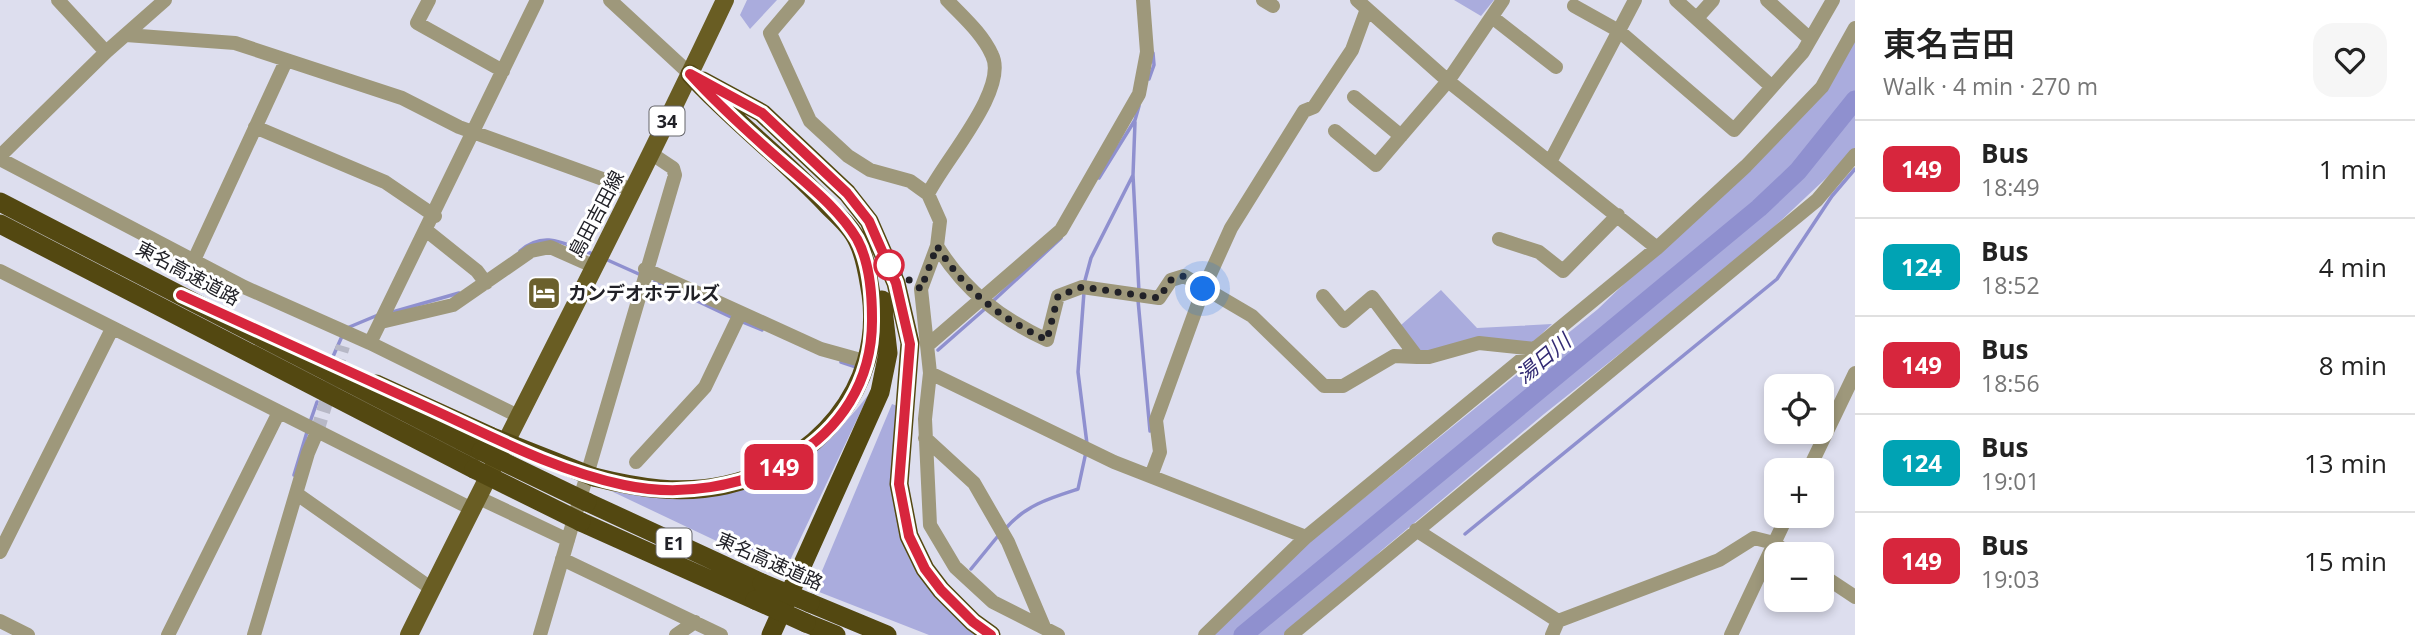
<!DOCTYPE html>
<html lang="en">
<head>
<meta charset="utf-8">
<style>
  body { margin:0; font-family:"Open Sans","Noto Sans JP",sans-serif; background:#f6f6f6; color:#222; height:100vh; display:flex; flex-direction:column; font-size:26px; white-space:nowrap }
  * { box-sizing:border-box; margin:0 }
  p { font-size:23px; color:#767676 }
  .icon { flex:none; width:38px; height:38px; fill:none; stroke:currentColor; stroke-width:2; stroke-linecap:round; stroke-linejoin:round }
  .map { position:relative; flex:1; overflow:hidden }
  .drawer { display:flex; flex-direction:column; background:#fff; width:560px }
  .drawer>* { flex:none }
  .badge { padding:0 14px; border-radius:10px; font-size:24px; line-height:46px }
  .buttons { position:absolute; left:1764px; top:374px; display:grid; gap:14px }
  .buttons a { display:grid; place-items:center; width:70px; height:70px; border-radius:14px; background:#fff; box-shadow:0 4px 10px #0003; font-size:35px }
  .you { position:absolute; width:35px; height:35px; margin:-18px; border:5px solid #fff; border-radius:50%; background:#1a73e8; box-shadow:0 0 0 10px #1a73e833 }
  .map>.badge { position:absolute; translate:-50% -50%; box-shadow:0 0 0 4px #fff }
  .round { display:grid; place-items:center; flex:none; width:74px; height:74px; border-radius:21px; background:#f6f6f6 }
  .head { display:flex; align-items:center; justify-content:space-between; height:119px; padding:0 28px }
  h1 { font-size:33px; font-weight:600; line-height:52px }
  ul { padding:0; list-style:none }
  li { display:flex; align-items:center; gap:21px; height:98px; padding:0 28px; border-top:2px solid #e0e0e0 }
  li div { flex:1 }
  li b { display:block; font-size:26px }
  li em { font-style:normal }
  li .badge { min-width:77px; font-weight:700; text-align:center }
  main { display:flex; flex:1; min-height:0 }
  .map>svg:first-child { display:block }
  .green { fill:#aaacdd }
  .lines { fill:none; stroke-linecap:round; stroke-linejoin:round }
  .stream { stroke:#8f90cf; stroke-width:3.5 }
  .river { stroke:#8f90cf; stroke-width:19 }
  .minor-tunnel { stroke:#b7b8c6; stroke-width:14; stroke-dasharray:14 7; stroke-linecap:butt }
  .minor { stroke:#9e987b; stroke-width:14 }
  .major { stroke:#695d23; stroke-width:18 }
  .highway { stroke:#534811; stroke-width:19 }
  .highway-bridge { stroke:#534811; stroke-width:19 }
  .line-casing { stroke:#fff; stroke-width:16 }
  .line { stroke:#d7263d; stroke-width:10 }
  .walk { stroke:#212127; stroke-width:7; stroke-dasharray:0 12.6 }
  .stop-dot { fill:#fff; stroke:#d7263d; stroke-width:3.5 }
  .labels { text-anchor:middle; dominant-baseline:central; stroke-width:6; stroke-linejoin:round; paint-order:stroke }
  .shield { fill:#fff; stroke:#646468; stroke-width:2 }
  .shield-label { font-size:18px; font-weight:bold; fill:#212127 }
  .street-label { font-size:19px; fill:#212127; stroke:#fff }
  .poi-label { font-size:19px; font-weight:bold; fill:#212127; stroke:#fff; text-anchor:start }
  .water-label { font-size:21px; font-style:italic; fill:#332b74; stroke:#fff }
</style>
</head>
<body>
<main>
<div class="map">
<svg width="1855" height="635" viewBox="0 0 1855 635">
  <rect width="100%" height="100%" fill="#dddeee"/>
  <path class="green" d="M747,0H777L750,29L740,15Z
    M1454,0H1494L1481,16Z
    M1855,29V151L1744,255L1544,414L1382,550L1293,635H1206L1312,540L1598,309L1736,176L1843,55Z
    M1441,290L1477,328L1552,324L1531,344L1421,354L1401,325Z
    M869,394L784,573L611,491C723,513 799,484 869,394Z
    M892,404L900,407C900,447 893,528 911,562C925,589 957,616 981,635H929L814,590Z"/>
  <g class="lines">
    <path class="stream" d="M1149,79L1154,65L1153,53
      M1135,122L1133,175L1139,292
      M1099,178L1135,120L1139,106
      M520,251C545,229 566,245 593,254
      M603,258L641,275
      M655,281L733,318
      M1084,284L1091,258L1133,175
      M1084,292L1078,372L1087,444
      M1138,300L1150,431
      M992,302L1061,238
      M389,313L459,293
      M740,321L762,330
      M347,328L378,315
      M938,350L987,307
      M331,361L343,334
      M841,362L856,367
      M309,425L317,402
      M294,475L307,432
      M1006,528C1026,505 1050,498 1078,489L1086,452
      M1465,534L1777,279L1832,196L1855,169
      M971,569L998,536"/>
    <path class="river" d="M1243,635L1759,208L1798,171L1855,100"/>
    <path class="minor-tunnel" d="M317,432L343,346"/>
    <path class="minor" d="M58,0L106,52
      M429,0L417,23L503,71
      M610,0L690,74
      M798,0L770,33L810,121L848,156L870,170L910,181L928,194L940,221L937,246L921,289L930,373L925,419L930,525L955,567L993,602L1058,635
      M1263,0L1273,6
      M1357,0L1448,81L1657,248
      M1676,0L1772,87
      M1767,0L1810,39
      M1574,6L1619,31L1734,130L1803,52L1833,0
      M1492,17L1556,67
      M1697,18L1713,0
      M126,35L235,43L402,98L459,127L633,190
      M1354,97L1401,136
      M255,127L385,182L435,216
      M1335,131L1376,165L1448,81L1503,0
      M0,156L106,52L165,0
      M0,159L244,287L370,343L518,416
      M1550,162L1635,0
      M928,194C944,161 1009,89 992,55C982,33 963,17 947,0
      M427,231L477,271L486,283
      M1499,239L1539,252L1563,271L1618,215
      M937,246C965,291 1000,318 1047,340L1058,296L1082,287L1159,298L1171,280L1184,276L1252,316L1324,386H1343L1394,356L1417,357
      M194,260L286,61
      M645,269L821,349L857,359
      M0,271L472,509
      M1323,296L1344,321L1372,297L1417,357H1429L1479,343L1535,349
      M381,322L453,305L531,251L550,247L593,266
      M370,343L537,0
      M928,345L1061,230L1139,94L1147,52L1143,0
      M930,373L1114,462L1306,537
      M925,438L974,483L1008,542L1044,627
      M636,462L705,387L740,314
      M1808,471L1855,373
      M1151,476L1160,452L1156,420L1203,290L1231,228L1304,111L1314,107L1352,50L1367,9
      M297,494L432,589
      M477,497L568,540
      M1416,530L1558,621
      M0,552L112,329
      M562,559L721,635
      M1822,575L1855,597
      M0,621L28,635
      M1558,621L1719,560L1754,538L1774,543L1791,555
      M168,635L279,412
      M254,635L308,453L317,432
      M540,635L675,175L673,168L652,154
      M676,635L695,622
      M1205,635L1306,537L1657,248L1746,166L1822,87L1855,28
      M1291,635L1817,200L1855,155
      M1552,635L1558,621
      M1731,635L1787,516"/>
    <path class="major" d="M409,635C514,423 624,214 725,0"/>
    <path class="highway" d="M703,81L762,113L847,193L869,221L896,283L910,343L899,484L909,536L925,569L941,590L973,622L991,635
      M0,202L481,451
      M0,224L474,469
      M376,384L490,436
      M594,477C638,488 681,495 726,485C815,465 884,389 871,294C868,277 866,258 858,242C852,228 839,217 828,206C784,159 733,121 690,74
      M587,502L762,583
      M581,522L755,600
      M810,603L887,635
      M806,623L836,635
      M771,635L880,392L888,353L882,300"/>
    <path class="highway-bridge" d="M490,436L594,477
      M481,451L587,502
      M474,469L581,522
      M762,583L810,603
      M755,600L806,623"/>
  </g>
  <g class="lines">
    <g class="line-casing">
      <path id="line" d="M181,295C263,332 345,369 427,407C491,436 554,470 624,485C736,509 874,447 872,318C872,293 869,261 857,239C839,209 807,184 781,161C749,133 718,105 690,74L762,113L847,193L869,221L896,283L910,344L899,484L909,536L925,569L941,590L973,622L991,635"/>
    </g>
    <use href="#line" class="line"/>
    <path class="walk" d="M889,265L921,289L937,246C965,291 1000,318 1047,340L1058,296L1082,287L1159,298L1171,280L1184,276L1203,289"/>
  </g>
  <defs>
    <g id="hotel-square" transform="scale(1.75)"><rect x="-9" y="-9" width="18" height="18" rx="4" fill="#6b602d" stroke="#fff"/><path d="M-6-4.5h1.5V1H6V5H4.5V3h-9V5H-6ZM-4 0a1.8 1.8 0 1 1 3.6 0ZM.5 0V-2.5h3Q6-2.5 6 0Z" fill="#fff"/></g>
  </defs>
  <g fill-rule="evenodd">
    <use href="#hotel-square" x="544" y="293"/>
  </g>
  <circle class="stop-dot" cx="889" cy="265" r="14"/>
  <g class="labels">
    <g class="shield">
      <rect x="649.5" y="106.5" width="35" height="29" rx="5"/>
      <rect x="656.5" y="528.5" width="35" height="29" rx="5"/>
    </g>
    <g class="shield-label">
      <text x="667" y="121">34</text>
      <text x="674" y="543">E1</text>
    </g>
    <g class="street-label">
      <text transform="translate(596 214) rotate(-62)">島田吉田線</text>
      <text transform="translate(188 273) rotate(28)">東名高速道路</text>
      <text transform="translate(770 561) rotate(24)">東名高速道路</text>
    </g>
    <g class="poi-label">
      <text x="568" y="293">カンデオホテルズ</text>
    </g>
    <g class="water-label">
      <text transform="translate(1543 358) rotate(-40)">湯日川</text>
    </g>
  </g>
</svg>
<div class="buttons">
<a><svg class="icon" aria-label="locate" viewBox="0 0 24 24"><circle cx="12" cy="12" r="6"/><path d="M12 2v4M12 18v4M2 12h4M18 12h4"/></svg></a>
<a>+</a>
<a>−</a>
</div>
<div class="you" style="left:1203px;top:289px"></div>
<b class="badge" style="left:779px;top:467px;background:#d7263d;color:#fff">149</b>
</div>
<section class="drawer">
<div class="head"><div><h1>東名吉田</h1><p>Walk · 4 min · 270 m</p></div><a class="round"><svg class="icon" aria-label="heart" viewBox="0 0 24 24"><path d="M12 20l-8-8c-3-5 5-10 8-4 3-6 11-1 8 4z"/></svg></a></div>
<ul>
<li><span class="badge" style="background:#d7263d;color:#fff">149</span><div><b>Bus</b><p>18:49</p></div><em>1 min</em></li>
<li><span class="badge" style="background:#00a3b4;color:#fff">124</span><div><b>Bus</b><p>18:52</p></div><em>4 min</em></li>
<li><span class="badge" style="background:#d7263d;color:#fff">149</span><div><b>Bus</b><p>18:56</p></div><em>8 min</em></li>
<li><span class="badge" style="background:#00a3b4;color:#fff">124</span><div><b>Bus</b><p>19:01</p></div><em>13 min</em></li>
<li><span class="badge" style="background:#d7263d;color:#fff">149</span><div><b>Bus</b><p>19:03</p></div><em>15 min</em></li>
</ul>
</section>
</main>
</body>
</html>
